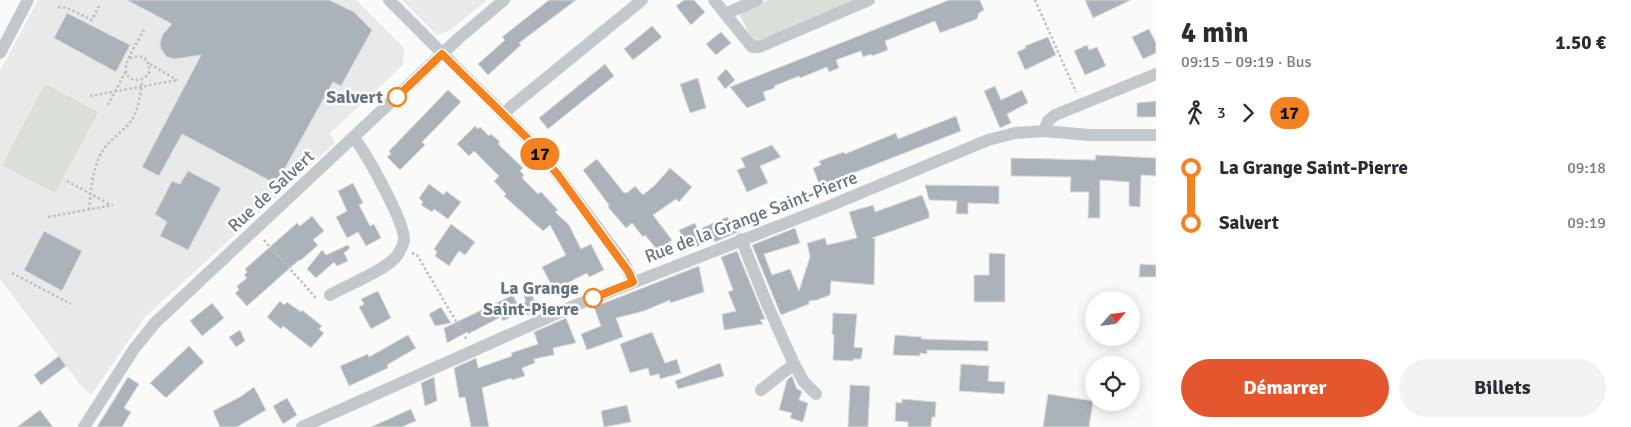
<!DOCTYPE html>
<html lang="fr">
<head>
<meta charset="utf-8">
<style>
  body { margin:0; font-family:Signika,sans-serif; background:#f2f2f3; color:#2b2b33; height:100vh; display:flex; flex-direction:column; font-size:19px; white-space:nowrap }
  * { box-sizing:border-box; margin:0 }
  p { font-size:16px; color:#7c7c81 }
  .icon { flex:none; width:28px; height:28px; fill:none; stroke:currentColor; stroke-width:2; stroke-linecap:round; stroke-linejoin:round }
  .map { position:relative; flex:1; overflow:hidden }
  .drawer { display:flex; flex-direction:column; background:#fff; width:475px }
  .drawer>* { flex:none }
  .badge { padding:0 10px; border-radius:16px; font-size:18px; line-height:32px }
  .needle { width:32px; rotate:62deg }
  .tools { position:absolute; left:1085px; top:291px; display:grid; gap:10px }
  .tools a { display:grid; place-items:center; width:55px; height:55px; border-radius:50%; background:#fff; box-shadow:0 2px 12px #0003; font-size:25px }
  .map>.badge { position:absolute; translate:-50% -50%; box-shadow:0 0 0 2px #fff }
  .legs { display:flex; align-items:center; gap:8px; height:55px; padding:0 25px; font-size:16px }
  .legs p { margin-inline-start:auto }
  .summary { display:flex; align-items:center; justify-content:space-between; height:85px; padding:0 25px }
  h1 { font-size:28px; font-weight:800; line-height:38px }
  .button { display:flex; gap:10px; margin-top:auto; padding:10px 25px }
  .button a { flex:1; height:58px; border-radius:30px; background:#e4572e; color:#fff; font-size:20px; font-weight:800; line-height:58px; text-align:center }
  .button a+a { background:#f2f2f3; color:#2b2b33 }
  ul { padding:0 25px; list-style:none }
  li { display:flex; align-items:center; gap:18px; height:55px; font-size:19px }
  li i { display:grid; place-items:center; width:8px; height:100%; margin:0 6px; background:currentColor }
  li i::after { content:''; width:12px; height:12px; margin:-6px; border:4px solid; border-radius:50%; background:#fff }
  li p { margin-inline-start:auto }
  li:first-child i { background:linear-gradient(#0000 50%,currentColor 0) }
  li:last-child i { background:linear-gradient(currentColor 50%,#0000 0) }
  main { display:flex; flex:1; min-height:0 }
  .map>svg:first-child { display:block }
  .built { fill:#e8e9e9 }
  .green { fill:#dadfd7 }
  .building { fill:#aab3b9; stroke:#dcdcda }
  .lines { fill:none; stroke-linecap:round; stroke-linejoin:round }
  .path { stroke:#bbbfc2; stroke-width:2.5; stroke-dasharray:2.5 2.5; stroke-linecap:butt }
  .street { stroke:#c3c8cc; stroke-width:12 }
  .line-1-casing { stroke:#fff; stroke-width:11 }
  .line-1 { stroke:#f58220; stroke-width:8 }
  .stop-1-dot { fill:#fff; stroke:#f58220; stroke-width:2.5 }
  .labels { text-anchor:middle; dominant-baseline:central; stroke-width:5; stroke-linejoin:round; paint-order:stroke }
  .stop-label { font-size:18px; font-weight:bold; fill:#657683; stroke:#fff; text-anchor:end }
  .street-label { font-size:18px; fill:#657683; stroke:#fff }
</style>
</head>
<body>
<main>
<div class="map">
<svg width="1156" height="427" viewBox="0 0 1156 427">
  <rect width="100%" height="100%" fill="#fafaf8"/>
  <path class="built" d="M38,0H356L404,48L403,65L330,133L335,143L145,317L91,395L81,386L0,279V71Z
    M402,0H487L449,31L437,35Z"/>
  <path class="green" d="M768,0H858L754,44L739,13Z
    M45,84L98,112L55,193L2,165Z"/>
  <path class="building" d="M127,0H329L354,12L372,30L341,86L333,82L276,184L182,134L159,176L142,167L201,55L175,59L167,57L161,49L160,42L163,34L172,24Z
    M549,0H576L519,43L521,45L488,75L478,64L505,40L502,37Z
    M684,0H694L705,12L691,25L676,6Z
    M949,0H980L984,10L979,13L977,19L940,33L935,21L885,41L888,50L872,56L871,54L863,57L861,51L836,60L839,68L829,72L827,67L800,78L799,76L774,86L775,88L763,92L766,100L747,108L730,87Z
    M1085,0H1131L1093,18Z
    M67,13L130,45L116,72L54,38Z
    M652,26L662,37L633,60L624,49Z
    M1149,29L1156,43V53L1143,59L1132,37Z
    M721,32L731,43L716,55L706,44Z
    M1048,37L1056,55L1025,70L1017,52L1026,48L1025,46Z
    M1087,45L1089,50L1097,47L1106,66L1085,75L1074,51Z
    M605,64L614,76L548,129L539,118Z
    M726,69L735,80L725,89L717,78Z
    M698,78L706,108L690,113L680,84Z
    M995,86L1001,100L1022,90L1028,103L1007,114L1011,123L1000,128L984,91Z
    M448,90L461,102L422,142L425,145L400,170L387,157L391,154L389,151Z
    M1156,101V117H1137V103Z
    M956,116L961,131L820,186L813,168L821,165L819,161L844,152L845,154L896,133L898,139Z
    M475,126L478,129L480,127L489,136L491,134L500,142L498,144L523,168L520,171L524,175L522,178L538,194L541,192L558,210L555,212L569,225L581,249L591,244L604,270L589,277L587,273L554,290L542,267L566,255L550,225L543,231L504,196L506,194L494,181L499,176L474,151L469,156L457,144Z
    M772,145L781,157L760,166L768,183L747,192L737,170L745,167L741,158Z
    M1096,155L1156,158V176L1141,175L1140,207L1129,206V182L1100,180V218H1088L1089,192H1070L1071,177L1011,176V158L1095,160Z
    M597,159L624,193L626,192L627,193L635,186L643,195L655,185L670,168L692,187L679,202L676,199L653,215L672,240L658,251L645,235L643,237L632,223L626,228L608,207L609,205L583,170Z
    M188,171L221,188L188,250L160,236L167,222L155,214L172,181L180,184Z
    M353,183L363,203L359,205L370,226L374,224L381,238L366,246L358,232L347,238L336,217L347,211L338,191Z
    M429,184L444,195L446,191L461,202L448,219L434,209L432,212L421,205L423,202L419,198Z
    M925,185L999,186V204L968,203V214H956L957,201L929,200Z
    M922,195L929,213V218L872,238H875L874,285L831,281L830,295L817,300L809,301V304L781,315L752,245L795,228L800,243L764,254L772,275L790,269L799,291L810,257L807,243L825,238L827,245L857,238L849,212L873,205L875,212Z
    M312,216L324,231L313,240L318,245L300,261L299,260L247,306L235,293L239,290L237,286L247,278L244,275L247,272L245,269L297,223L300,226Z
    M727,217L738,232L715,242L714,240L708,242L702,228Z
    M695,223L699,232L700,245L688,250L679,230Z
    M451,224L475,242L465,255L459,251L449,266L435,256L437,252L434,249Z
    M44,231L82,251L62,291L24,270Z
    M348,245L350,248L344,253L348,261L337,266L334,262L316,278L307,269L322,250L326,255Z
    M737,251L765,319L760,320L763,324L724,330L722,314L736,311L728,292L733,290L721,257Z
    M989,253L1005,254V302H974V275H989Z
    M1140,264L1156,265V277H1139Z
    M699,266L704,292L670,303V300L644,311L616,318L623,337L587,350L581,334L601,326L594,307Z
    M528,287L540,312L530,317L529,314L526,315L521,304L526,302L522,289Z
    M378,291L391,318L371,329L359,307L364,304L361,299Z
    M513,295L521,312L503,321L501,317L468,334L467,332L447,343L444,328Z
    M280,301L284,305L287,302L301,312L302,310L322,326L319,329L324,333L311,348L283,326L281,329L267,317Z
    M212,303L224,318L202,336L190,321Z
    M441,307L451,323L435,326L429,314Z
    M833,313L857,314L854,347L863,348L861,359H854L853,361L833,360L834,335L832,334Z
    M566,318L576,343L553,348L554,355L534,359L535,363L522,368L525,376L512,380L511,378L482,388L489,427H471L465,397L459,398L454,368L476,358L478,368L512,356L511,353L538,344L534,332Z
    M240,330L245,341L236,347L229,337Z
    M652,332L665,363L677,359L681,373L660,379L659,374L650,376L648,368L630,373L620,344Z
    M408,335L416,348L387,365L388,368L349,386L340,366L368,354L369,357Z
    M895,335L922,337L921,339L988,341V351L927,350V354L920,353V356L893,355Z
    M189,346L204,362L166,398L150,383Z
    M59,356L66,366L41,385L34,375Z
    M720,363L724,376L678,389L675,381Z
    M961,364L989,366L988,381L1005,382L1004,394L959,391Z
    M792,376L797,389L802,391L799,400L808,403L803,422L790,418L792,413L779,410L787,380Z
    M128,377L139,384L124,408L131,412L122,427H97Z
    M434,377L437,401L425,406L421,383Z
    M850,385L870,386L868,427H848Z
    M254,387L266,410L237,427H220L213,411L240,397Z
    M1048,394L1093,401L1089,427H1043Z
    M287,398L297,415L283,424L273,406Z
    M902,399L936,402L935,417H932L931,427H908V422L895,421L896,402L902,403Z
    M627,405L631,422L604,427L601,411Z
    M411,409L416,421L402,427H371Z
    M40,410L53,427H17Z"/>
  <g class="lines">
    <path class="path" d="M1035,0L1076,92
      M58,7L67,8L92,20L99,6
      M130,58L140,56L147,60L150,71C143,85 124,82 126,67C127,57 139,40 144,30
      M150,64L177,80
      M90,96L178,80
      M108,105L126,71
      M67,181L111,205
      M89,210C91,190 92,171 101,153C109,139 126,130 133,118C138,110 142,89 142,80
      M48,217L113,205
      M264,240L317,299
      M412,253L417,255L467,340
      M12,273L71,304"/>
    <path class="street" d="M389,0L528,139L558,175L624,263L633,282
      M714,0L752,47H759L869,0
      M725,14L757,0
      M0,53L28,0
      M503,115L512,106L642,0
      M1044,131L1048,121L1055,115L1156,74
      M741,239L767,304L794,364L804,382L816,394
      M330,295C346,286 385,270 396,257C399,253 403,246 404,240C405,222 366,153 354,138
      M761,390L794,364
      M84,427L134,349L155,323L459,38L504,0
      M302,427L576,305L827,207L988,140L1015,133L1044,131L1089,135H1156"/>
  </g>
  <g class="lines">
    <g class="line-1-casing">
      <path id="line-1" d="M397,97L442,54L528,139L558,175L628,271L633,282L593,298"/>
    </g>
    <use href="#line-1" class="line-1"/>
  </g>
  <g class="stop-1-dot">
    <circle cx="397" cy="97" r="9"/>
    <circle cx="593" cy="298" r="9"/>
  </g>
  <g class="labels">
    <g class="stop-label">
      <text x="383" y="97">Salvert</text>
      <text x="579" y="288">La Grange<tspan x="579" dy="21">Saint-Pierre</tspan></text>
    </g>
    <g class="street-label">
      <text transform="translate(271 191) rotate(-43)">Rue de Salvert</text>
      <text transform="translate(751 217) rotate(-21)">Rue de la Grange Saint-Pierre</text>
    </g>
  </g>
</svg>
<div class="tools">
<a><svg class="needle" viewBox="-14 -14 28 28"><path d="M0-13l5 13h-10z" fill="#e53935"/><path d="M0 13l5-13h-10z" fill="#7c7c81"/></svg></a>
<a><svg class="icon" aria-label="locate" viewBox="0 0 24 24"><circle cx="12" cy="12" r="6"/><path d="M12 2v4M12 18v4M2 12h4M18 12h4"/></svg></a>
</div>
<b class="badge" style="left:540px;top:154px;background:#f58220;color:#111">17</b>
</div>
<section class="drawer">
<div class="summary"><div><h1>4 min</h1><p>09:15 – 09:19 · Bus</p></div><b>1.50 €</b></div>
<div class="legs"><svg class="icon" aria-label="walk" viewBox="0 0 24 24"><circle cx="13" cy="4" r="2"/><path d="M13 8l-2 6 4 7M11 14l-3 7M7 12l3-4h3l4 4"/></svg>3<svg class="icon" aria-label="forward" viewBox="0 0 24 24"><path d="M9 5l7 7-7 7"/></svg><b class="badge" style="background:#f58220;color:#111">17</b></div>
<ul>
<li><i style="color:#f58220"></i><b>La Grange Saint-Pierre</b><p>09:18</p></li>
<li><i style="color:#f58220"></i><b>Salvert</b><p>09:19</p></li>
</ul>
<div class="button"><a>Démarrer</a><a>Billets</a></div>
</section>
</main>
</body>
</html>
